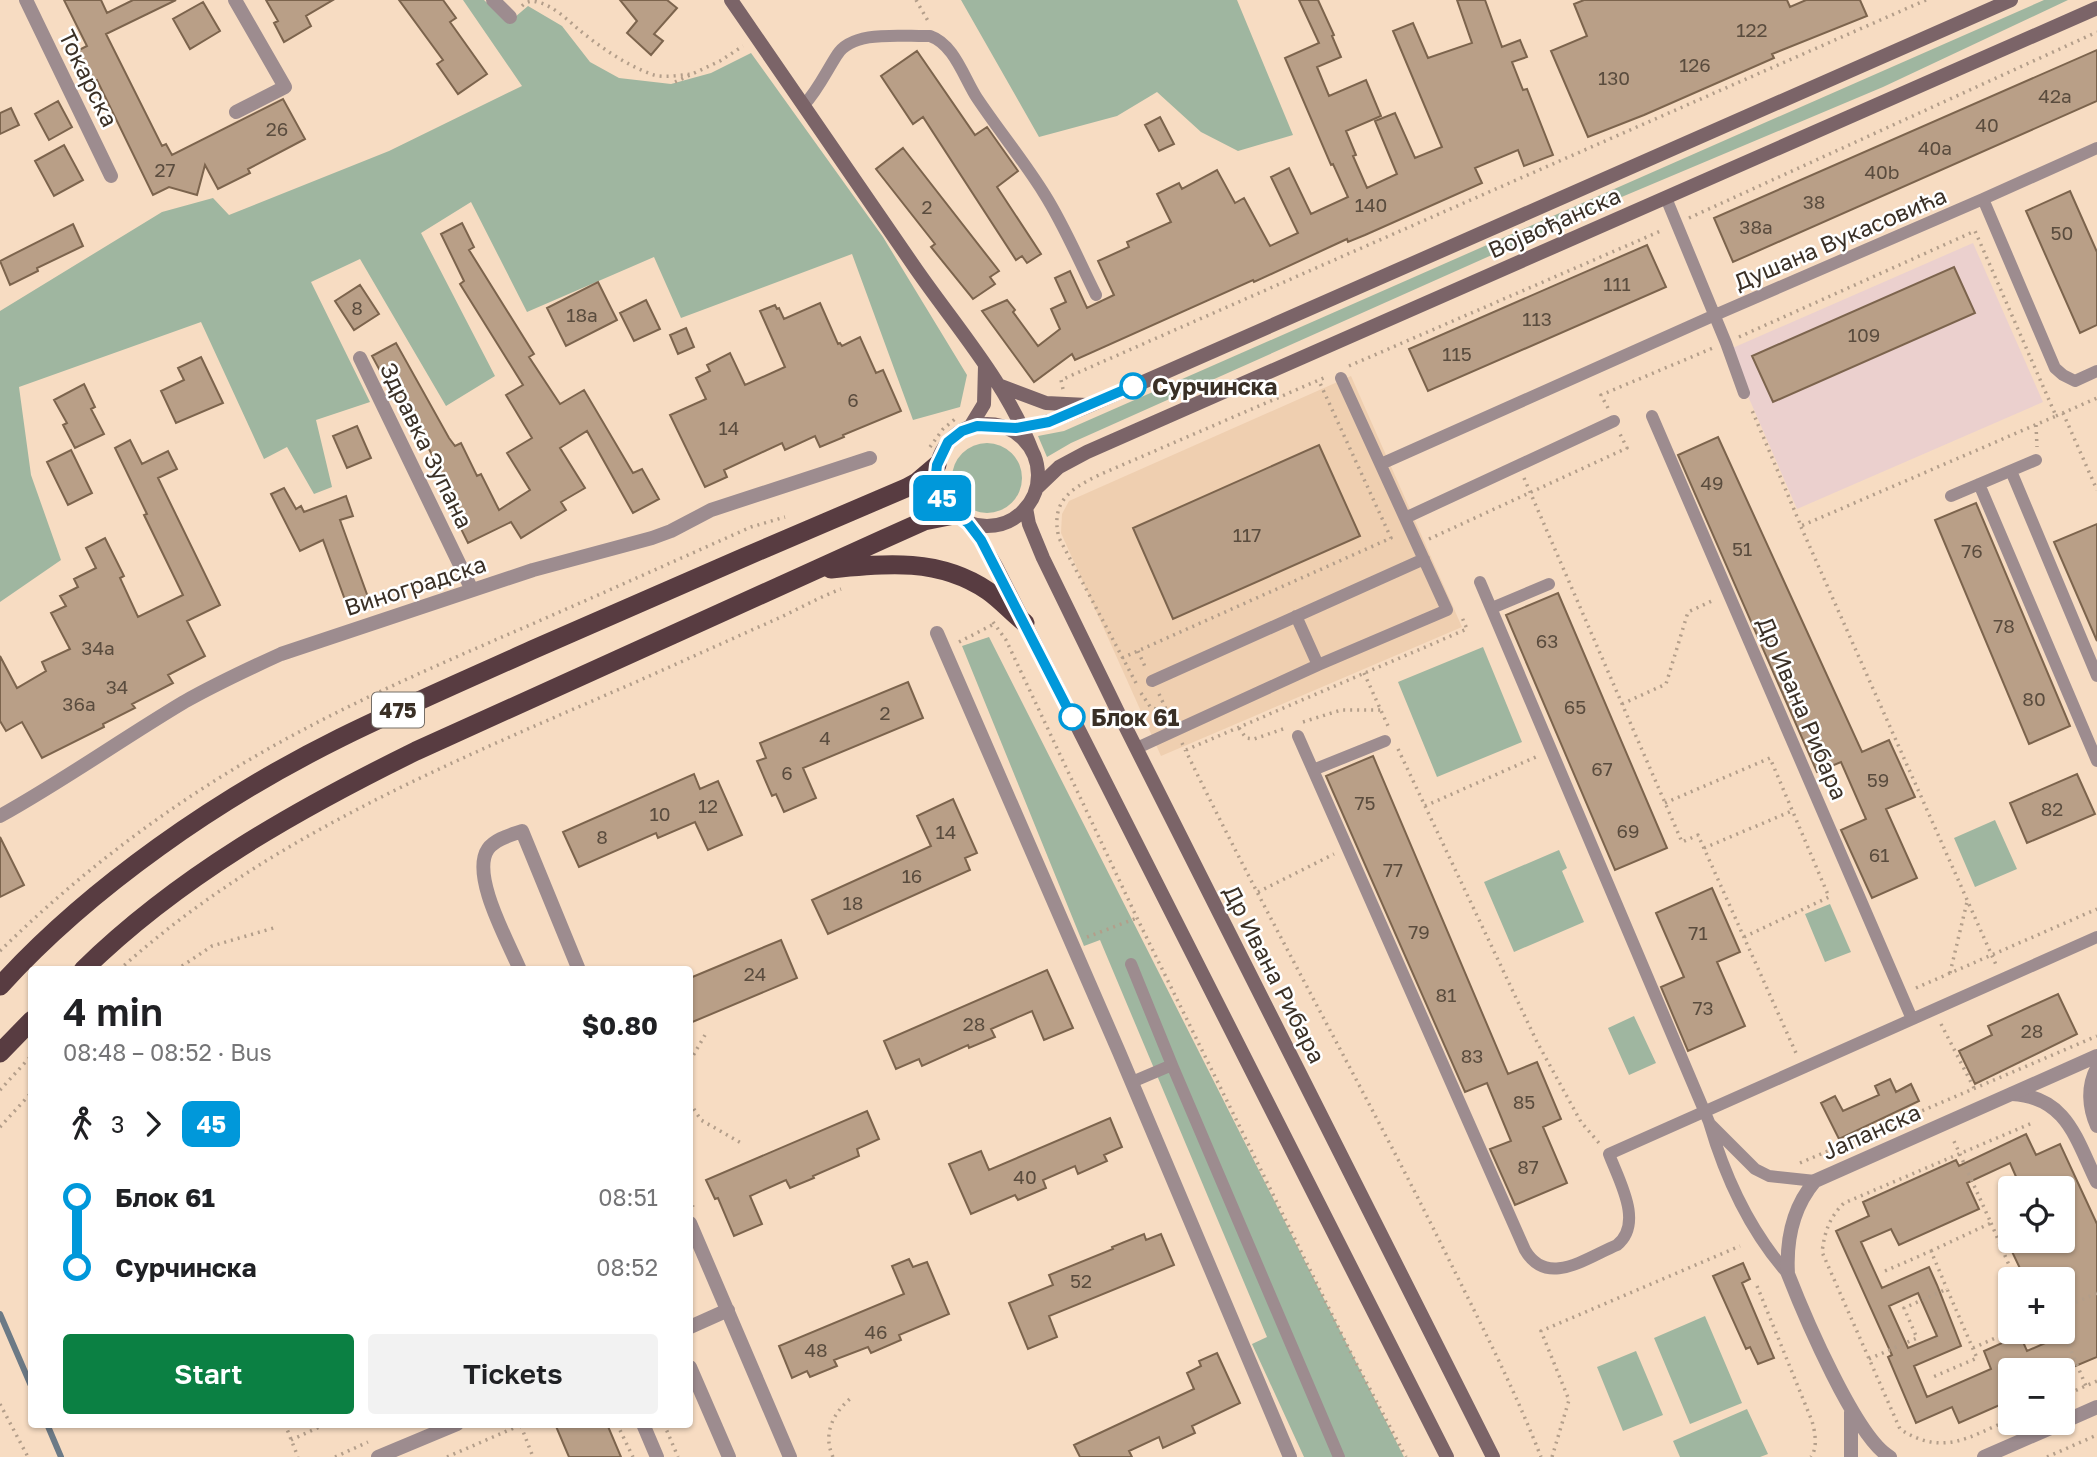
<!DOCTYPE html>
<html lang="en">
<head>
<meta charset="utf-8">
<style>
  body { margin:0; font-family:"Golos Text",sans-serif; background:#f2f2f2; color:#202124; height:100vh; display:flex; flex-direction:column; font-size:26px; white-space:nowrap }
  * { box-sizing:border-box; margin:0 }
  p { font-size:23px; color:#757577 }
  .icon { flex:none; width:38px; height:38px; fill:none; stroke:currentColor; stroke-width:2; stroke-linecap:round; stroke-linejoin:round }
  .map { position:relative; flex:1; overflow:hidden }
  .panel { position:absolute; left:28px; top:966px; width:665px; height:462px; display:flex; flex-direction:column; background:#fff; border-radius:7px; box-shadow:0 2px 5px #0004 }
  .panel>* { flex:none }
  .badge { padding:0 14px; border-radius:10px; font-size:24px; line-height:46px }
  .buttons { position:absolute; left:1998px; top:1176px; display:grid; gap:14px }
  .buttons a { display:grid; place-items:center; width:77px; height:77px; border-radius:7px; background:#fff; box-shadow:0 2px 5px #0004; font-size:35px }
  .map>.badge { position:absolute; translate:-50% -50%; box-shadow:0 0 0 4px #fff }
  .legs { display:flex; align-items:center; gap:10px; height:77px; padding:0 35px; font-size:23px }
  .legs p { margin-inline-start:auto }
  .head { display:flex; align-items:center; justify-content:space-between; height:119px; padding:0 35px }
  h1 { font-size:38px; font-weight:600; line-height:52px }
  .action { display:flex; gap:14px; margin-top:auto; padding:14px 35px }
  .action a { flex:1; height:80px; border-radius:7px; background:#0b8043; color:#fff; font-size:28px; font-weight:600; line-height:80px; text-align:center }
  .action a+a { background:#f2f2f2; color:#202124 }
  ul { padding:0 35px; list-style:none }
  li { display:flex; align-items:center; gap:24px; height:70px; font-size:26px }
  li i { display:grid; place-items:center; width:10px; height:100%; margin:0 9px; background:currentColor }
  li i::after { content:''; width:18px; height:18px; margin:-9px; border:5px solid; border-radius:50%; background:#fff }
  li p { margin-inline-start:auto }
  li:first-child i { background:linear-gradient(#0000 50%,currentColor 0) }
  li:last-child i { background:linear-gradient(currentColor 50%,#0000 0) }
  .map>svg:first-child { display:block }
  .built { fill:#efcfb0 }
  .education { fill:#ebd0ce }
  .green { fill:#9fb6a0 }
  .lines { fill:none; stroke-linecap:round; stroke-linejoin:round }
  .stream { stroke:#6c7a86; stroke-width:6 }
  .building { fill:#b99f87; stroke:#7c644d; stroke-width:2; fill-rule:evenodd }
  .path { stroke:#b39e8a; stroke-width:3.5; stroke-dasharray:2 5; stroke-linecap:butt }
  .service { stroke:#9d8c8f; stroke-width:12 }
  .minor { stroke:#9d8c8f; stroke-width:14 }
  .tertiary { stroke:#9d8c8f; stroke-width:14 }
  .secondary { stroke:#7b6468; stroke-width:14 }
  .trunk { stroke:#583c41; stroke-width:19 }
  .line-1-casing { stroke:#fff; stroke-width:16 }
  .line-1 { stroke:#0098da; stroke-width:10 }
  .stop-1-dot { fill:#fff; stroke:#0098da; stroke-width:3.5 }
  .labels { text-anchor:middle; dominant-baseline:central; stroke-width:5; stroke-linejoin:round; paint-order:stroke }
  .number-label { font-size:19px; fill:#5a4c3e }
  .shield { fill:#fff; stroke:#756e67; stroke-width:2 }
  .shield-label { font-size:21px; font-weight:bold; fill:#3a3026 }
  .street-label { font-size:23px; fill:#3a3026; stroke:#fff }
  .stop-label { font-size:23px; font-weight:bold; fill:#3a3026; stroke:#fff; text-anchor:start }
</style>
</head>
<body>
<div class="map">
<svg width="2097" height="1457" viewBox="0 0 2097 1457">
  <rect width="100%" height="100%" fill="#f7dcc2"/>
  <path class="built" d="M1351,376L1462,627L1161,756L1061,533L1062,514L1069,501Z"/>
  <path class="education" d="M1973,243L2043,402L1797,509L1728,350Z"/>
  <path class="green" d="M463,0H484L508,23L528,6L562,26L590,62L619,78L671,84L711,73L751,53L883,237L967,375L960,407L913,420L852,254L681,318L654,257L527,312L471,202L421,233L495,376L446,406L360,259L311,282L370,402L316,420L332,487L314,494L287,447L264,459L201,322L19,387L31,475L61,560L0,602V311L162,212L213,198L229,215L389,151L522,86Z
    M961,0H1237L1293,135L1238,151L1201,132L1157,92L1117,116L1039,137Z
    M2044,0H2068L1883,87L1624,196L1071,443L1047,457L1038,436L1064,431Z
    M952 478a35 35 0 1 1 70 0a35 35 0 1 1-70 0Z
    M989,637L1404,1457H1304L1252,1344L1267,1337L1100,940L1084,946L962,646Z
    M1483,647L1522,742L1437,777L1398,682Z
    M1995,820L2017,869L1975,887L1954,838Z
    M1559,850L1567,868L1562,871L1584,922L1514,952L1484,882Z
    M1830,904L1851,952L1825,962L1805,914Z
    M1634,1016L1656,1063L1629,1075L1608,1028Z
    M1705,1316L1742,1403L1690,1424L1654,1338Z
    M1636,1351L1663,1415L1623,1431L1597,1367Z
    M1747,1409L1768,1454L1760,1457H1680L1673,1441Z"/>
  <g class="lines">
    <path class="stream" d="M0,1314L32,1388
      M47,1424L61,1457"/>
  </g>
  <path class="building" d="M64,0H101L107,13L133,0H176L106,34L162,146L166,144L172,155L283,99L305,139L248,169L250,173L218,189L205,165L197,195L169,187L153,195L97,80L89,84L75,52L87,46Z
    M266,0H333L306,16L311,26L284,42L274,23L278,21Z
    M399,0H443L456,18L450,22L487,74L458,94L437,64L443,60Z
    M620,0H667L677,8L654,34L663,41L651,55L627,33L637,21Z
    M1299,0H1318L1334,35L1332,36L1341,57L1317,67L1329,96L1366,80L1381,116L1346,131L1356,155L1353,156L1367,188L1397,174L1375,121L1395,113L1415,158L1442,147L1393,31L1413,23L1428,58L1472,43L1457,0H1485L1502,47L1520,40L1527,57L1512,62L1523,90L1527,89L1553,155L1524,166L1518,150L1475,168L1482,183L1365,235L1348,242L1347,239L1254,282L1253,280L1075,360L1072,354L1034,382L982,311L1007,300L1015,310L1013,312L1038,346L1060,329L1051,309L1066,302L1055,278L1070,271L1087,308L1114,295L1098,261L1129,247L1127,242L1171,222L1157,194L1179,183L1182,189L1217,170L1235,203L1244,198L1270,246L1298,233L1271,177L1289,168L1311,214L1348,197L1333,164L1331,165L1285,58L1319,43Z
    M1584,0H1787L1790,7L1806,0H1860L1867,16L1772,54L1774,58L1644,115L1588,137L1551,51L1587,36L1574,4Z
    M203,2L220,31L190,49L173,19Z
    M2097,50V101L1733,262L1714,218Z
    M917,51L975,135L987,127L1018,171L997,187L1041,254L1027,263L1022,256L1016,260L923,117L913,124L881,76Z
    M58,101L72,127L49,140L35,114Z
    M11,108L19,125L0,134V113Z
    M1160,117L1174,144L1159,151L1145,125Z
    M64,145L83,180L54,196L35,161Z
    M903,148L999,271L990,277L995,284L973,299L931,247L935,244L876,169Z
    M2070,191L2097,252V325L2080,333L2026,211Z
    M462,223L474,247L469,250L534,354L529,357L560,404L584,390L633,473L642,469L659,499L633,513L587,431L560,448L585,488L561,502L566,510L521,538L511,522L468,543L442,490L448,487L428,447L424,449L409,424L372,356L396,343L449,438L455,446L461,443L477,476L481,474L499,510L530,490L507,453L532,438L506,395L523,385L460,284L464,281L441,234Z
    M73,224L83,246L37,268L38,271L10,285L0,261Z
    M1647,245L1666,287L1428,391L1409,349Z
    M1954,267L1975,313L1773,402L1752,356Z
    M598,282L617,320L566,346L547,308Z
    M360,285L379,314L354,330L335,301Z
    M646,300L660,329L634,341L620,313Z
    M820,303L838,344L840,343L842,346L860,337L876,373L883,370L901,411L843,435L844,437L820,447L815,436L785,450L782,443L724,470L727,477L705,487L670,415L706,399L696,378L710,371L707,365L730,353L745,385L785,367L760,311L775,305L777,309L779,308L784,319Z
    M686,328L694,347L678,354L670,335Z
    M201,357L223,403L176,423L161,391L184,380L178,368Z
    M84,384L95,407L91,409L104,434L75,448L63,425L67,423L54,400Z
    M357,426L371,458L347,468L333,436Z
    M1718,437L1862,752L1889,740L1915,797L1886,809L1917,878L1872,898L1841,830L1866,819L1841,762L1817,772L1678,455Z
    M130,440L142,464L168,451L177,469L158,478L220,605L187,621L205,656L168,675L173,683L132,704L135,708L103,724L104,727L42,758L22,722L6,731L0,721V656L17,688L46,671L42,662L70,649L51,613L66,606L60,596L78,587L74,579L96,568L86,548L105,538L124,576L120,578L138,617L183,595L144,515L147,514L115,448Z
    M1319,445L1360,536L1173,619L1133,528Z
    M71,450L92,493L68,505L47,462Z
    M284,488L296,509L301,506L304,512L346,496L353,516L340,520L369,600L348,608L323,540L300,551L271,494Z
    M1976,503L2070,726L2029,744L1935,520Z
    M2097,524V641L2054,542Z
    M1558,593L1667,848L1615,870L1506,615Z
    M908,682L923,718L803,768L816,798L784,812L776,794L772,796L757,761L766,758L760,743Z
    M1373,756L1508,1074L1537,1062L1561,1119L1543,1127L1567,1183L1515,1205L1490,1149L1511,1141L1487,1083L1465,1092L1326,776Z
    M694,774L700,789L718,781L742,835L708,850L695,822L658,838L656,833L579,867L563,832Z
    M2077,774L2095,814L2027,843L2010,803Z
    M953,799L977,853L965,858L970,870L828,934L812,900L931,846L917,816Z
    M0,837L24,885L0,897Z
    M1712,888L1740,952L1717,962L1745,1026L1688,1051L1661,987L1684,977L1656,913Z
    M781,940L797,978L690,1023V978Z
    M1047,970L1073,1028L1044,1040L1032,1011L991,1029L995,1037L969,1048L968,1045L922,1066L919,1059L896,1069L884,1041Z
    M2058,994L2077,1034L1975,1084L1959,1051L1992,1035L1988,1026Z
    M1890,1079L1896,1092L1911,1084L1919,1101L1839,1139L1821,1103L1835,1096L1843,1111L1879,1095L1875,1086Z
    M867,1111L879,1139L857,1149L859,1156L813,1176L814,1178L790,1188L786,1180L750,1196L762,1224L734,1236L718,1198L715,1199L706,1180Z
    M1110,1118L1122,1147L1104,1155L1107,1161L1078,1174L1075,1166L1043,1180L1046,1188L1018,1200L1015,1195L971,1214L949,1164L981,1151L989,1170Z
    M2026,1134L2036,1155L2060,1144L2097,1224V1357L2066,1370H2011V1400L1959,1423L1952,1407L1916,1423L1888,1357L1892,1355L1836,1231L1869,1216L1863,1202L1956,1160L1959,1166ZM2010,1163L2021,1188H2063V1241H2007L2025,1279H2063V1321L2068,1333L2027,1351L2020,1335L1984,1351L1991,1369L1927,1397L1914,1366L1961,1346L1937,1285L1929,1267L1882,1288L1861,1242L1891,1229L1899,1245L1979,1209L1967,1183ZM1918,1293L1937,1336L1908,1348L1889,1306Z
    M1144,1234L1146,1240L1161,1234L1174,1265L1049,1316L1057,1337L1028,1349L1009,1303L1053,1285L1049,1275L1113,1249L1112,1247Z
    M909,1259L913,1267L927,1262L949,1314L899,1335L901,1340L871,1353L868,1347L834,1360L837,1366L810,1377L807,1371L792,1378L779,1346L904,1294L892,1266Z
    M1743,1263L1750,1279L1742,1283L1774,1358L1758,1364L1750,1347L1746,1349L1713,1276Z
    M1217,1353L1240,1403L1192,1426L1195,1433L1163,1448L1159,1437L1129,1451L1132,1457H1080L1074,1445L1194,1389L1187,1373L1201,1366L1199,1361Z
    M555,1424H607L621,1457H569Z"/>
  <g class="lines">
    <path class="path" d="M916,0L928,21
      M522,6C526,2 531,0 537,2C552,5 567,19 578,29C600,47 627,66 654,75C666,78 680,75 692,74
      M675,82L720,61L743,46
      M1689,218L2097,32
      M1739,337L1975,231L2056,416L1801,526L1751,408
      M1349,366L1663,230
      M1063,389L1061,380L1926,0
      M1608,408L1601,395L1713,348
      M2063,413L2097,490
      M2056,416L2097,398
      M2036,425L2037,447
      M930,447L943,429L955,419
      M1524,478L1682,842L1698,835L1796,1053
      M1801,527L1997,967
      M1429,539L1627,448L1620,434
      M993,622L1006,640L1137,918L1352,1355L1406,1457
      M959,642L994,624
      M1138,651L1146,669
      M1122,658L1391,538L1319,381
      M1364,673L1388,726
      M1136,683L1059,538C1050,502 1070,489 1099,475L1326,377
      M1141,693L1151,708L1167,711L1170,717
      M1159,694L1167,711
      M1622,704L1666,684L1688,612L1714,600
      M1303,722L1341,710H1381
      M1239,728L1246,738L1254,739L1286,728
      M1182,743C1268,921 1367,1093 1454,1270C1485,1332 1516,1393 1541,1457
      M1398,749L1537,1042L1581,1122L1599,1143
      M1186,750L1467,629L1461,615
      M1665,803L1770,758L1829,897L1744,937
      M1425,806L1538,756
      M1704,848L1792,811
      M1258,892L1334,854
      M1087,937L1137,918
      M0,951C68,884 143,825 224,775C314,719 412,676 509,634C590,599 670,563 751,527L785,517
      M119,970C266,837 450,763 629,685C679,663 729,640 779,618C800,608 820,597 841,589
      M176,970L212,946L277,927
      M1950,973L1967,902
      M1916,988L2097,909
      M1941,1024L1974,1088
      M690,1061L705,1035
      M0,1090L32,1055
      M690,1103L701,1120L741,1143
      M0,1127L32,1092
      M1800,1163L2097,1036
      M690,1199L693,1207
      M1991,1223L2015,1279
      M1931,1251L1991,1223L1953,1139
      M1885,1271L1931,1251L1947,1289
      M1757,1286L1812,1421C1815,1432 1818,1447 1811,1457
      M2063,1308L2097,1293
      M2063,1332L2086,1386
      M1973,1348L2011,1331
      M1869,1359L1917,1338L1904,1308L1947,1289L1977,1358L1933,1377
      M2063,1396L2097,1381
      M0,1404L28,1457
      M2011,1419C1969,1437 1943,1457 1900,1429L1822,1252C1825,1231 1829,1218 1844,1203L2032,1123
      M285,1424L298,1457
      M617,1424L633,1457
      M664,1424L678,1457
      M521,1426L533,1457
      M291,1440L326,1424
      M335,1457L368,1442
      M447,1457L523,1424
      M833,1457C822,1433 834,1412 852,1397
      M1552,1457L1569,1400L1541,1331L1740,1246
      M2047,1457L2097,1435"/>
    <path class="service" d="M804,105C818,90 826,72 837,55C853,29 903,37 930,36C954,44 964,78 977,98C999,131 1024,161 1045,195C1065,227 1079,261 1096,295
      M1666,198L1726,343L1744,393
      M1983,199L2097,148
      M1652,416L1912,1019
      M1381,464L1715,315L1983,199L2055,368L2063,375L2075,381L2097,371
      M2011,471L2097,676
      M1979,484L2097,761
      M1951,496L2036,460
      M1405,518L1614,421
      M1480,582L1709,1122C1725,1177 1750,1231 1788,1274
      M1492,608L1549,584
      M1296,616L1318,665
      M1152,681L1424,559
      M1298,736L1525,1250C1547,1288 1586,1258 1617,1245C1644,1223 1619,1181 1609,1154L2097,937
      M1137,748L1318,665L1447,610L1341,378
      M1313,770L1385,741
      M1131,964L1172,1065L1132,1082
      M1172,1065L1339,1457
      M1710,1124L1755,1169L1769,1176L1815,1181"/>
    <path class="minor" d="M26,0L111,176
      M235,0L285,87L236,112
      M493,0L510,17
      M360,358L472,590
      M937,633L1119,1052L1290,1457
      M0,816C63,781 122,739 184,702C216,684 248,669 281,654L533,570L652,538L671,531L711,510L870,458
      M520,970C509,943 470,875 488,849C495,839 511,835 522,831L579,970
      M2097,1068C2087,1087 2089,1108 2097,1126
      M2012,1094C2067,1097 2076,1139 2097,1182
      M690,1223L790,1457
      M690,1327L728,1310
      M690,1367L729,1457
      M643,1424L657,1457
      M378,1457L457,1424"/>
    <path class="tertiary" d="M2063,1422L2097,1407
      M1851,1457V1412
      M1890,1457C1856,1438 1804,1315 1788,1274C1786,1240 1793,1207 1815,1181L2097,1056
      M1984,1457L2062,1423"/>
    <path class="secondary" d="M731,0C793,90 854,180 916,269C957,328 1007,384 1033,453
      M1001,386L1046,403L1087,405
      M936 475a51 51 0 1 1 102 0a51 51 0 1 1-102 0Z
      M970,427L984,404L985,366
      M1006,428C1037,428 1063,417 1091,405L2011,0
      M1036,489L1059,467L1087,452L2097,8
      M1026,508L1029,524L1043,558L1119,714L1493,1457
      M968,522L981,540L996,566L1447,1457"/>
    <path class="trunk" d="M831,569C886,563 940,558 988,591C1001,600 1012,613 1025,623
      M83,970C179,876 296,810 416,751L886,538L924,521L954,515
      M0,986C91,886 219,798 340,738C403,707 468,679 532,650C656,595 781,541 906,488L917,482L937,465
      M0,1053L32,1020"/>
  </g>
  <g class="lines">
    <g class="line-1-casing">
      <path id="line-1" d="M1072,717L981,540L968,523L949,509L939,493L936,474L937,465L948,442L962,431L977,426L1016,428L1049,422L1133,386"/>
    </g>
    <use href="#line-1" class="line-1"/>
  </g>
  <g class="stop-1-dot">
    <circle cx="1133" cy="386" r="12"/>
    <circle cx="1072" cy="717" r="12"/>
  </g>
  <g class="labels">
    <g class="number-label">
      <text x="1752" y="29">122</text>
      <text x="1695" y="64">126</text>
      <text x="1614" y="77">130</text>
      <text x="2055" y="95">42a</text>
      <text x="1987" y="124">40</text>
      <text x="277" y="128">26</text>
      <text x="1935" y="147">40a</text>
      <text x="165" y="169">27</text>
      <text x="1882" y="171">40b</text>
      <text x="1814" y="201">38</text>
      <text x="1371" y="204">140</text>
      <text x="927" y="206">2</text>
      <text x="1756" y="226">38a</text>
      <text x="2062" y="232">50</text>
      <text x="1617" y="283">111</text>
      <text x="357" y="307">8</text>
      <text x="582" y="314">18a</text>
      <text x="1537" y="318">113</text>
      <text x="1864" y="334">109</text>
      <text x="1457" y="353">115</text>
      <text x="853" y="399">6</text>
      <text x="729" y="427">14</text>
      <text x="1712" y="482">49</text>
      <text x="1247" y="534">117</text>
      <text x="1742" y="548">51</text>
      <text x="1972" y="550">76</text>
      <text x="2004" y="625">78</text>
      <text x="1547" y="640">63</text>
      <text x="98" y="647">34a</text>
      <text x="117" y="686">34</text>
      <text x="2034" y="698">80</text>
      <text x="79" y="703">36a</text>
      <text x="1575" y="706">65</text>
      <text x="885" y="712">2</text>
      <text x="825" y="737">4</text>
      <text x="1602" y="768">67</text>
      <text x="787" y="772">6</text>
      <text x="1878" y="779">59</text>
      <text x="1365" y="802">75</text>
      <text x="708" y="805">12</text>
      <text x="2052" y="808">82</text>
      <text x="660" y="813">10</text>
      <text x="1628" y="830">69</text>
      <text x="946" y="831">14</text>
      <text x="602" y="836">8</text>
      <text x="1879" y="854">61</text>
      <text x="1393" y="869">77</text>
      <text x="912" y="875">16</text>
      <text x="853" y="902">18</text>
      <text x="1419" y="931">79</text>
      <text x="1698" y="932">71</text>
      <text x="755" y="973">24</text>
      <text x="1446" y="994">81</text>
      <text x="1703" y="1007">73</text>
      <text x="974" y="1023">28</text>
      <text x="2032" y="1030">28</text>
      <text x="1472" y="1055">83</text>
      <text x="1524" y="1101">85</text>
      <text x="1528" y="1166">87</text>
      <text x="1025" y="1176">40</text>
      <text x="1081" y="1280">52</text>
      <text x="876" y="1331">46</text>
      <text x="816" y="1349">48</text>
    </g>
    <rect class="shield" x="372" y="692.5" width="52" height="35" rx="5"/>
    <g class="shield-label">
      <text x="398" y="710">475</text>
    </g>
    <g class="street-label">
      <text transform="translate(89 78) rotate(64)">Токарска</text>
      <text transform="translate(1554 222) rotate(-24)">Војвођанска</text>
      <text transform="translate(1840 238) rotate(-23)">Душана Вукасовића</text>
      <text transform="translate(427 445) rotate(64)">Здравка Зупана</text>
      <text transform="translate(415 585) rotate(-18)">Виноградска</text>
      <text transform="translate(1803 708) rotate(67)">Др Ивана Рибара</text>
      <text transform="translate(1275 974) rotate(63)">Др Ивана Рибара</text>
      <text transform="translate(1871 1131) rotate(-24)">Јапанска</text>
    </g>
    <g class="stop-label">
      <text x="1152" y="386">Сурчинска</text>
      <text x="1091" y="717">Блок 61</text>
    </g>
  </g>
</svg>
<div class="buttons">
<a><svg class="icon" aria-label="locate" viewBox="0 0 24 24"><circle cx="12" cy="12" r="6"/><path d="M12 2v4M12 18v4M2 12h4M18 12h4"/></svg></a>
<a>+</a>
<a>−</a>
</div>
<b class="badge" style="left:942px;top:498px;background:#0098da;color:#fff">45</b>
<section class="panel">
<div class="head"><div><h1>4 min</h1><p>08:48 – 08:52 · Bus</p></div><b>$0.80</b></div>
<div class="legs"><svg class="icon" aria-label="walk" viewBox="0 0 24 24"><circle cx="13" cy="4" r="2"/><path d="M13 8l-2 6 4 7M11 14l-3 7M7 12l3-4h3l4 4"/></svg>3<svg class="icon" aria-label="forward" viewBox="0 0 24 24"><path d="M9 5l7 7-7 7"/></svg><b class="badge" style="background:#0098da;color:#fff">45</b></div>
<ul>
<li><i style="color:#0098da"></i><b>Блок 61</b><p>08:51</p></li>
<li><i style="color:#0098da"></i><b>Сурчинска</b><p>08:52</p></li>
</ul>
<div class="action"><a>Start</a><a>Tickets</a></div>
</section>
</div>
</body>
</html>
